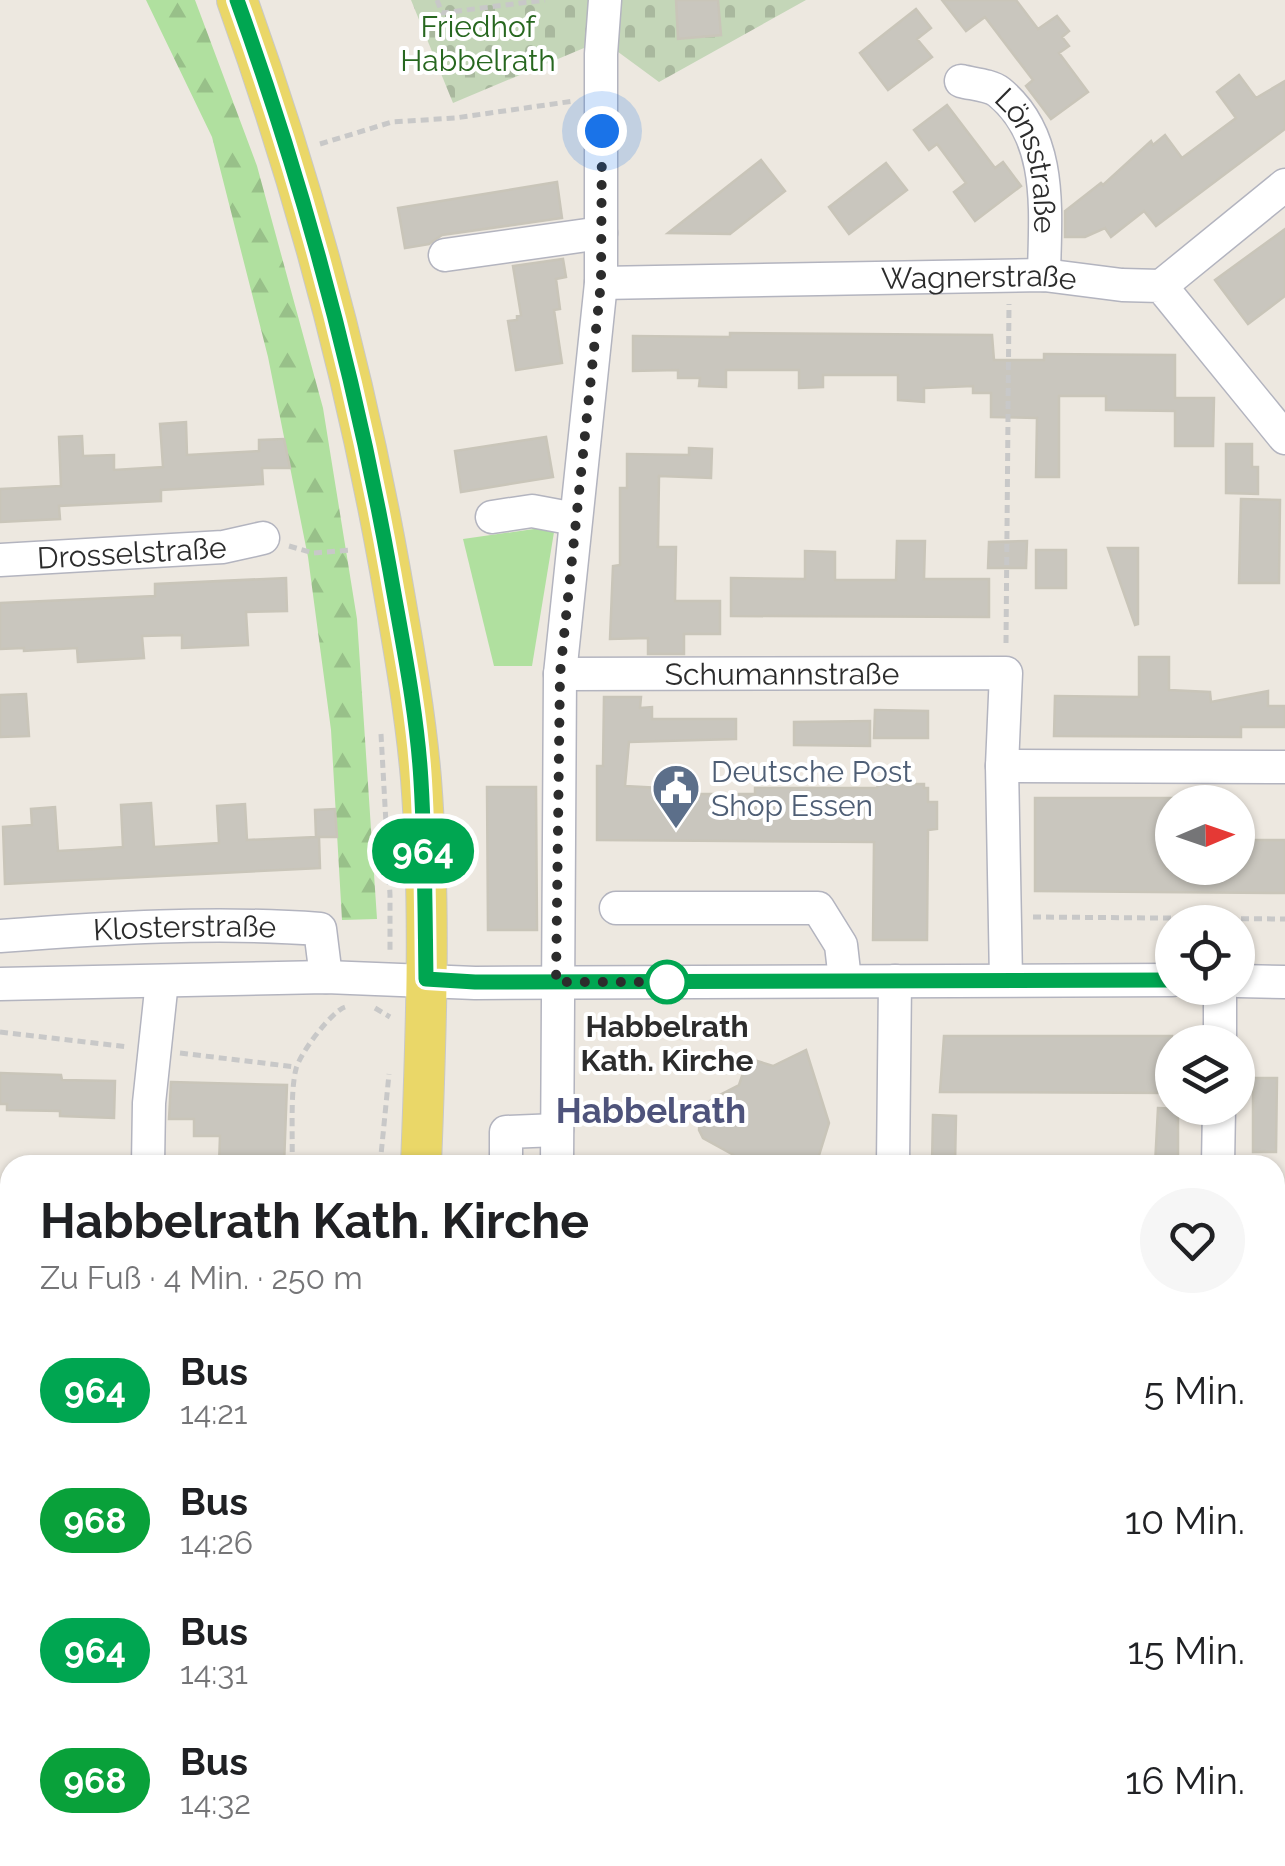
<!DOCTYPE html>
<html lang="de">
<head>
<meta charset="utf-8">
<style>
  body { margin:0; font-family:Raleway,sans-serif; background:#f6f6f6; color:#202124; height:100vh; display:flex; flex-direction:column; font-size:38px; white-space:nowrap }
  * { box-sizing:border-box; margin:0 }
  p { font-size:32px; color:#757577 }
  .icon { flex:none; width:55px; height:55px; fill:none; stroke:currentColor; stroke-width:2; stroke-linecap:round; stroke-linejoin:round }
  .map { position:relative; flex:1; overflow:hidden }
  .side { position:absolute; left:0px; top:1155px; width:1285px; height:712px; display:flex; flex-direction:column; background:#fff; border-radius:30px 30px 0 0; box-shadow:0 2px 8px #0004 }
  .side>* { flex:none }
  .badge { padding:0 20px; border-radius:32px; font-size:35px; line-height:65px }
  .needle { width:65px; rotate:88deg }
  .fabs { position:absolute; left:1155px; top:785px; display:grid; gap:20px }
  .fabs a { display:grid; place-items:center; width:100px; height:100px; border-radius:50%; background:#fff; box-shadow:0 2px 8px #0004; font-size:50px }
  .you { position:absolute; width:50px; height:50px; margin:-25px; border:8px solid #fff; border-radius:50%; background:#1a73e8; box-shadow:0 0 0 15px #1a73e833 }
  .map>.badge { position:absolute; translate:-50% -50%; box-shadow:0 0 0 5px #fff }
  .round { display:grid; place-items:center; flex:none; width:105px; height:105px; border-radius:52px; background:#f6f6f6 }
  .overview { display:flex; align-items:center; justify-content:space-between; height:170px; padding:0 40px }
  h1 { font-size:48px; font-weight:700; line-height:75px }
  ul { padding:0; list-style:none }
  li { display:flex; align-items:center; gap:30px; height:130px; padding:0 40px }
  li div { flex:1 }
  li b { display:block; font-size:38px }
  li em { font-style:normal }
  li .badge { min-width:110px; font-weight:700; text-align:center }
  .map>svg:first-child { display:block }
  .education { fill:#eee7d0 }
  .forest { fill:url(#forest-firs) }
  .cemetery { fill:url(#cemetery-stones) }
  .park { fill:#b0e09f }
  .pitch { fill:#c1e79c }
  .building { fill:#c9c6be; stroke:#c9c5b9; stroke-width:2.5 }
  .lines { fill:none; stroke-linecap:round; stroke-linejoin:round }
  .minor-casing { stroke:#b3b4bf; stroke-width:35 }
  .major-casing { stroke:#c8c8c8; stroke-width:42 }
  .path { stroke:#c8c8c8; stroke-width:5; stroke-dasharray:8 5; stroke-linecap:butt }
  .minor { stroke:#fff; stroke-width:32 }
  .major { stroke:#ead768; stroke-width:40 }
  .line-casing { stroke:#fff; stroke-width:22 }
  .line { stroke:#00a651; stroke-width:15 }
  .walk { stroke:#2c2c2c; stroke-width:10; stroke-dasharray:0 18 }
  .stop-dot { fill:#fff; stroke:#00a651; stroke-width:5 }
  .labels { text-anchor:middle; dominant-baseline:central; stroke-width:8; stroke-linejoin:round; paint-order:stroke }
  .park-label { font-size:30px; fill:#27671f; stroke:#fff }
  .street-label { font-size:30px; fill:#2c2c2c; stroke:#fff }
  .service-label { font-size:30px; fill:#4e5e75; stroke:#fff; text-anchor:start }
  .stop-label { font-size:30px; font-weight:bold; fill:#2c2c2c; stroke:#fff }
  .quarter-label { font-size:35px; font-weight:bold; fill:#4e537b; stroke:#fff }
</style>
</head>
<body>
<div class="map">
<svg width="1285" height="1866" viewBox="0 0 1285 1866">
  <defs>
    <pattern id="forest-firs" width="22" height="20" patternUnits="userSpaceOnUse" patternTransform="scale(2.5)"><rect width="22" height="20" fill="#b0e09f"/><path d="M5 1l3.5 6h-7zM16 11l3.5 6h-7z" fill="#98c089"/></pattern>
    <pattern id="cemetery-stones" width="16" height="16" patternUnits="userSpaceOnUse" patternTransform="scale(2.5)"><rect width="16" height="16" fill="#c4d6b8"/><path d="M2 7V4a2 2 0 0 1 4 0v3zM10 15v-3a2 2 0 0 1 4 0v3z" fill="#a9b89e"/></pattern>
  </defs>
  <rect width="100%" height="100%" fill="#ede8e0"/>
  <path class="education" d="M551,1858H838L839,1866H550Z"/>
  <path class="forest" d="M146,0H195L257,166L323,408L357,619L377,919L342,920L331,730L308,557L268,357L212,137Z"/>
  <path class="cemetery" d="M411,0H806L659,82L610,46L584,48L453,103Z"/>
  <path class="park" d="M555,526L532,666H494L463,539Z"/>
  <path class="pitch" d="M1275,1501H1285V1866H988L997,1858H1275Z"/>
  <path class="building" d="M676,0H718L721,35L678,39Z
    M942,0H1016L1038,29L1057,16L1069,31L1062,37L1069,46L1059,53L1088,92L1051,119L1026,86L1033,80L985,17L966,31Z
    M916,9L931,28L917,39L932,57L888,90L860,53Z
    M1239,75L1256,98L1285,81V129L1156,226L1144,211L1111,237L1105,228L1085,237H1065V211L1101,183L1103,185L1151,141L1153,145L1165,135L1182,158L1236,118L1217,92Z
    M947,105L995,168L1003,162L1021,186L975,221L954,192L966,183L937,144L929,150L914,130Z
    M761,160L785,191L730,234L668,233Z
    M886,163L907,190L849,234L829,207Z
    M557,182L562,218L442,235L429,244L405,248L398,208Z
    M1285,229V296L1248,324L1215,280Z
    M563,259L566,277L556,279L560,309L554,310L562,363L516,370L508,321L517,320V316L521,315L513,266Z
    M730,333L992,335L994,360H1044V354L1175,355V398H1214L1213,446H1175V411L1106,410V396H1059V477H1036L1037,418L991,417V393H973V386L924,388V402L898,400V375H823V387L799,388V370H726V387L699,386L700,378H678V370L633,371V336L730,337Z
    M186,422L187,455L259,451V440L284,439L290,468H262L263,484L161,490V501L59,506L60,519L0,522V489L61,486L59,437L82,436L83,456L114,455V470L163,467L160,424Z
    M546,437L553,477L461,492L455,451Z
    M1226,444H1252V467H1258V494L1226,493Z
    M689,448L712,449L711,478L659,476L658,547H676L675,601H720V634H684V654H648V638L610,639L613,566L620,565V488H627V454L689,455Z
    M1241,499L1280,500L1279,583H1239Z
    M897,541H925L924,579H989V617L731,616V578L805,579V551L835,552V580H896Z
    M1027,541L1026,568H988L989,542Z
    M1108,548H1138V624L1135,625Z
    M1036,550H1066V588H1036Z
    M286,578L287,611L246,612L248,645L182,648V635L142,636L144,658L78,662L77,648L24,651V648L0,649V603L155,596V584Z
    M1139,657H1169V690L1210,692L1211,702L1268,691V706H1285V727H1241V737L1054,736L1055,696L1139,697Z
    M26,694L29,736L0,737V695Z
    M604,697H641L640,708L652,707V719H736V739L629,742L625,786L698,790V794H755V788H877L878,784H924V788H928V802H937V829L928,830L927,940H873L874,842L597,840V766H603Z
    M875,710L928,711V738H874Z
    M870,721V746L794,745V722Z
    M487,787H536L537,930H488Z
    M1035,798H1172V822H1167L1166,868H1238V840H1285V893L1035,891Z
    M151,803L154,847L219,843L217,806L245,804L247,840L316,837L315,810L335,809L337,837H319L320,868L5,884L3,827L32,825L31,809L55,807L58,851L94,849L123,847L121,805Z
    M944,1036H1172L1169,1093L940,1092Z
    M806,1050L829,1123L816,1165H741L739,1158L703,1138L699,1130L700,1112L712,1099L739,1085L748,1058L773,1066Z
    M0,1073L61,1075L62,1080L115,1081L114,1118L60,1116V1111L7,1110V1104H0Z
    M1253,1078H1277L1276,1152H1253Z
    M171,1082L287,1085L284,1165H219L220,1136H194V1119H169Z
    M1158,1108L1178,1109V1165H1155Z
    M933,1115L956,1116L955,1165H932Z"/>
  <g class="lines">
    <g class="minor-casing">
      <g id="minor">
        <path id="s1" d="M961,81C972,84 990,85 999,92C1054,137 1045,212 1044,275"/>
        <path d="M445,255L601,233"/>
        <path id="s2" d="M601,283L1044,275L1122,285L1161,286L1285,438"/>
        <path d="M1161,286L1285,185"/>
        <path d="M492,517L532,511L575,519"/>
        <path id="s3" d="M0,560L223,547L263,538"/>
        <path id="s4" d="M560,674L1006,673L1002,766L1006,980"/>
        <path d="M1002,766L1285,767"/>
        <path d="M616,908H818L841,945L845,980"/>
        <path id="s5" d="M0,936C107,928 213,921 320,929L326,977"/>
        <path d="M1238,981L1285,982"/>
        <path d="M0,984L326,977L475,983L1172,980"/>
        <path d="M1220,1042V988"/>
        <path d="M148,1165L149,1103L162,981"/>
        <path d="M506,1165V1132L557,1130"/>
        <path d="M557,1165L560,674L601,283V54L605,0"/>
        <path d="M893,1165L895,981"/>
        <path d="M1218,1165L1219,1108"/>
        <path d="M0,1343L10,1342"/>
        <path d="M0,1708L10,1709"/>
        <path d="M525,1866L526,1858"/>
      </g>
    </g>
    <g class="major-casing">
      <path id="major" d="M237,0C304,186 355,375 390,570C402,639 415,709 421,779C431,907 426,1037 421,1165
        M268,1866L271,1858"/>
    </g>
    <path class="path" d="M437,0L442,13L545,0
      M320,144L392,122L455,118L574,101
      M289,546L313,553L352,550
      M1006,643L1009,304
      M381,734L390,895V953
      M1033,917L1285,919
      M375,1008L390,1017
      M0,1032L129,1047
      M180,1053L296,1067
      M292,1165C293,1139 290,1092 296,1069C300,1053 331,1012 345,1007
      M380,1165L389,1074
      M1275,1484H1285
      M155,1866L159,1858"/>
    <use href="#minor" class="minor"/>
    <use href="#major" class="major"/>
  </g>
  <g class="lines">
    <g class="line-casing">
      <path id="line" d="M237,0C304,186 355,376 390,571C402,640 417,711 421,781C425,847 425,913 426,979L475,982L1172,980"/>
    </g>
    <use href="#line" class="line"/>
    <path class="walk" d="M602,131L601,282L560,674L556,982H673H667"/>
  </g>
  <defs>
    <g id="civic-pin" transform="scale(2.5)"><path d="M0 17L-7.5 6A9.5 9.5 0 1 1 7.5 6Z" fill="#5c6f8a" stroke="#fff"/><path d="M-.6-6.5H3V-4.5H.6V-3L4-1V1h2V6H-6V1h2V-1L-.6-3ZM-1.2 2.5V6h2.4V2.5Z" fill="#fff"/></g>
  </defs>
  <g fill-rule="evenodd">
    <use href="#civic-pin" x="676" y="788"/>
  </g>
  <circle class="stop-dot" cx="667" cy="982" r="20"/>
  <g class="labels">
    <g class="park-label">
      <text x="478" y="26">Friedhof<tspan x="478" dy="34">Habbelrath</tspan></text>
    </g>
    <g class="street-label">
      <text stroke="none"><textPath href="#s1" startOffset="118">Lönsstraße</textPath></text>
      <text stroke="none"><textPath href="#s2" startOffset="378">Wagnerstraße</textPath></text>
      <text stroke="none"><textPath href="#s3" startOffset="132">Drosselstraße</textPath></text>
      <text stroke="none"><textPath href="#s4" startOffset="222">Schumannstraße</textPath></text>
      <text stroke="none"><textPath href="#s5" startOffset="185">Klosterstraße</textPath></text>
    </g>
    <g class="service-label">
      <text x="711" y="771">Deutsche Post<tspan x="711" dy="34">Shop Essen</tspan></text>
    </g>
    <g class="stop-label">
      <text x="667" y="1026">Habbelrath<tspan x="667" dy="34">Kath. Kirche</tspan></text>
    </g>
    <g class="quarter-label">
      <text x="651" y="1110">Habbelrath</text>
    </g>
  </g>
</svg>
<div class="fabs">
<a><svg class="needle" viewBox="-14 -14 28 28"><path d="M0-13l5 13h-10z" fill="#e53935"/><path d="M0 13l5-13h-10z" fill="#757577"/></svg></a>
<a><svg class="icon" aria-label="locate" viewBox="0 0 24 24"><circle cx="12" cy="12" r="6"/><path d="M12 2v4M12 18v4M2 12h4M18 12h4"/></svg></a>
<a><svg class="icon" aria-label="layers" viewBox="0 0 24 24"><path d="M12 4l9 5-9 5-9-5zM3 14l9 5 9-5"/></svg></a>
</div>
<div class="you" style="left:602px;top:131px"></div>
<b class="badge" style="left:423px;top:851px;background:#00a651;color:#fff">964</b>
<section class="side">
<div class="overview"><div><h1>Habbelrath Kath. Kirche</h1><p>Zu Fuß · 4 Min. · 250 m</p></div><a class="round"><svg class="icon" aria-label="heart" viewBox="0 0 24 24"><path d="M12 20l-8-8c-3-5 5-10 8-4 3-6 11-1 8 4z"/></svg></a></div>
<ul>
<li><span class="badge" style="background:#00a651;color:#fff">964</span><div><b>Bus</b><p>14:21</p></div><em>5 Min.</em></li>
<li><span class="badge" style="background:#09a13a;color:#fff">968</span><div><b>Bus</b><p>14:26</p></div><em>10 Min.</em></li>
<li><span class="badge" style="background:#00a651;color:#fff">964</span><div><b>Bus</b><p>14:31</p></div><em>15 Min.</em></li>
<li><span class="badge" style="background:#09a13a;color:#fff">968</span><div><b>Bus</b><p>14:32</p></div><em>16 Min.</em></li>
</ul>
</section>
</div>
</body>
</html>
